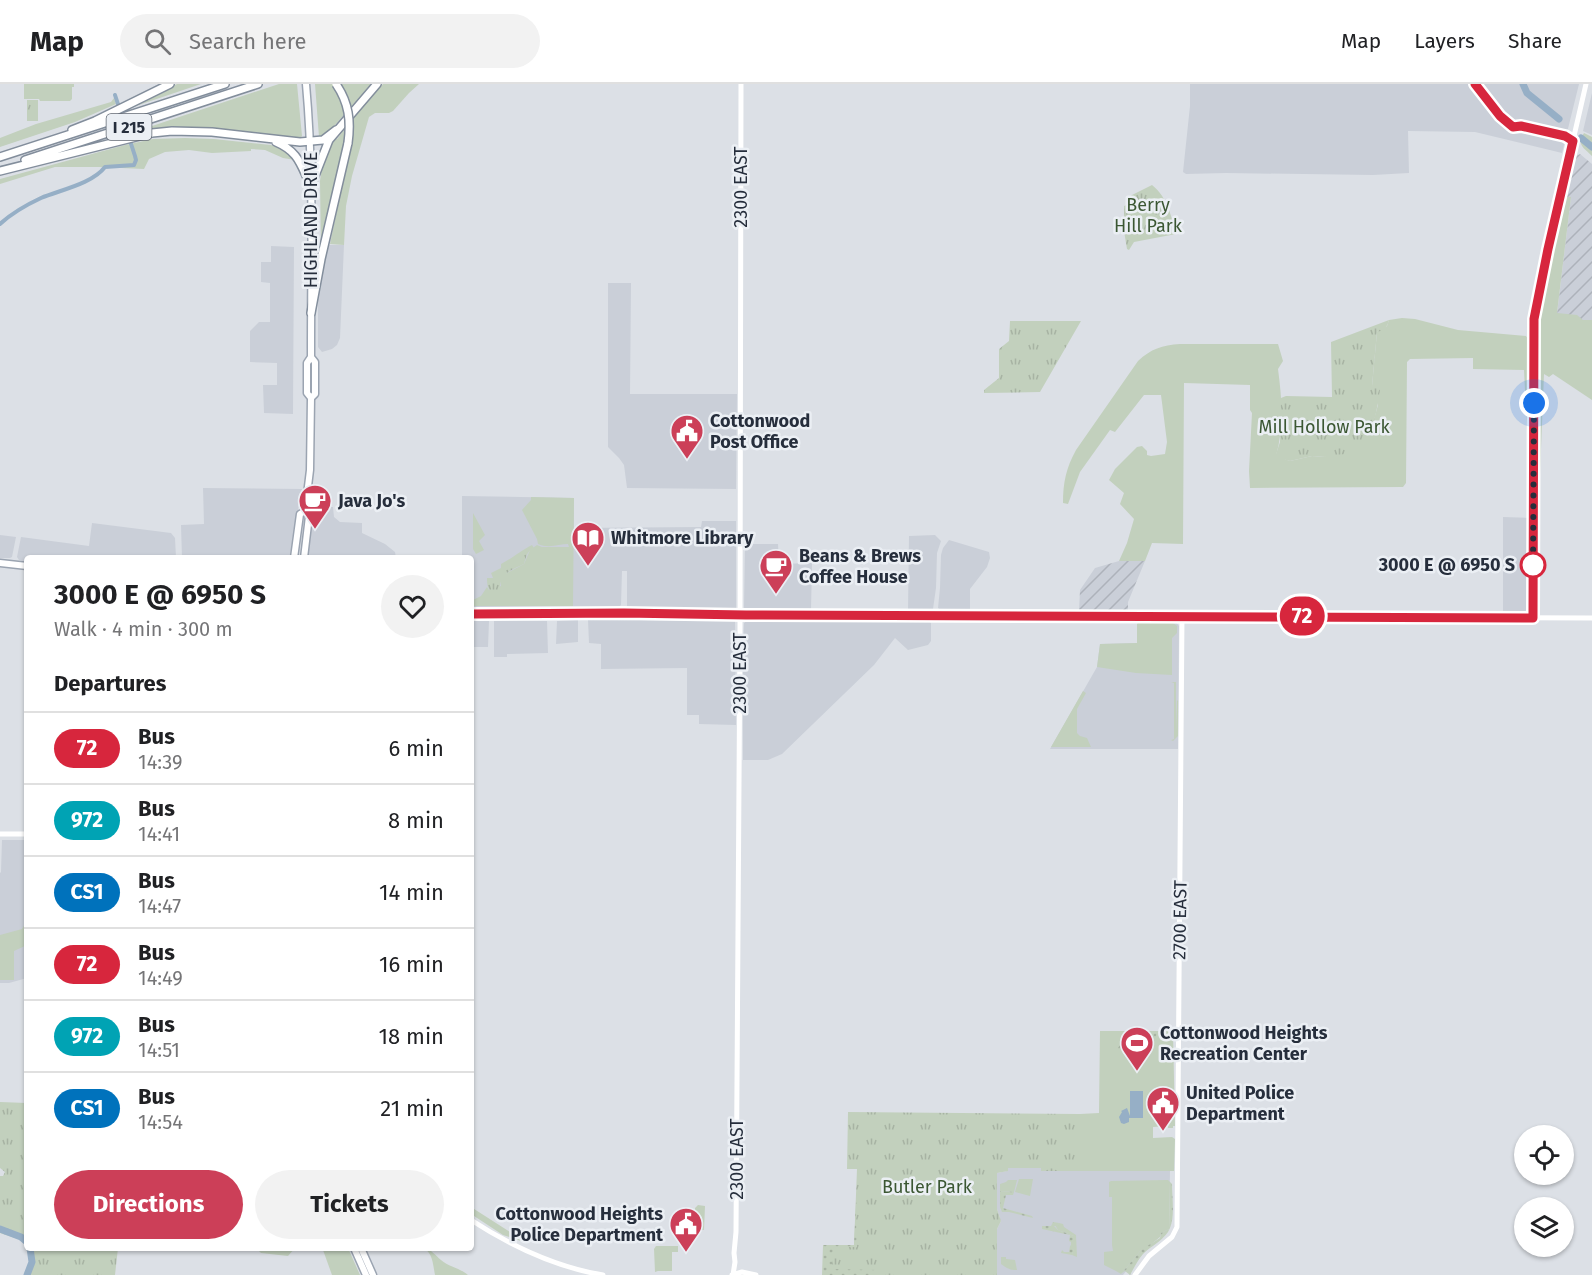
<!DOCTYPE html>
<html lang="en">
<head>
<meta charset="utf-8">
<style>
  body { margin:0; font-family:"Fira Sans",sans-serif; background:#f2f2f2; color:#202124; height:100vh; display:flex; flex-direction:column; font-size:22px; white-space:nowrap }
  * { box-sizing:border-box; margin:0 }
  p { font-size:20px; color:#757577 }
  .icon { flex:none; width:33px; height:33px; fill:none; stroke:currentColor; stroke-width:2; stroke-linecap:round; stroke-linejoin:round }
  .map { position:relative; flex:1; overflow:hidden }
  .side { position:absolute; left:24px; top:471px; width:450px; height:696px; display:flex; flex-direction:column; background:#fff; border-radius:6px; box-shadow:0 2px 4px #0004 }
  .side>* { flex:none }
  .badge { padding:0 12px; border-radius:20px; font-size:21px; line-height:39px }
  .controls { position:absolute; left:1514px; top:1041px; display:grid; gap:12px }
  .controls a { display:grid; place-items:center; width:60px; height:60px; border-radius:50%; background:#fff; box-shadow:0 2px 4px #0004; font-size:30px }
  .you { position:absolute; width:30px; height:30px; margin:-15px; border:4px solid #fff; border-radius:50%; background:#1a73e8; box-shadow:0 0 0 9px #1a73e833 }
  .map>.badge { position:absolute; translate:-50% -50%; box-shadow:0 0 0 3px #fff }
  h2 { padding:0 30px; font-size:22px; line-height:54px }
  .round { display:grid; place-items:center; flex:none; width:63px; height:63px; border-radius:32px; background:#f2f2f2 }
  .headline { display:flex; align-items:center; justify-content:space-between; height:102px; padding:0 30px }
  h1 { font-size:28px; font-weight:700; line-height:45px }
  .button { display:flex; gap:12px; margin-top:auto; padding:12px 30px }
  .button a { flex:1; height:69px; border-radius:36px; background:#cc3f58; color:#fff; font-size:24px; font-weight:700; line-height:69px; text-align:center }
  .button a+a { background:#f2f2f2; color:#202124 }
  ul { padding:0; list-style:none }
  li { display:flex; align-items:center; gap:18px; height:72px; padding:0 30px; border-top:2px solid #e0e0e0 }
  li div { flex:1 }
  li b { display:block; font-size:22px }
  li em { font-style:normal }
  li .badge { min-width:66px; font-weight:700; text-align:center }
  header { display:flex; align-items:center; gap:36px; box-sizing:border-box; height:84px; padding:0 30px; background:#fff; border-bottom:2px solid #e0e0e0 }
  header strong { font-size:28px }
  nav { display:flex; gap:33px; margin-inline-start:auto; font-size:21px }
  .search { width:420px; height:54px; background:#f2f2f2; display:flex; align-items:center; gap:15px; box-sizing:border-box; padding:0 21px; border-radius:33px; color:#757577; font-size:22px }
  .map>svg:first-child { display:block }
  .built { fill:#cacfd8 }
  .industrial { fill:url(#industrial-furrows) }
  .grass { fill:#c2d0bd }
  .park { fill:url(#park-tufts) }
  .garden { fill:url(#garden-dots) }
  .water { fill:#96afc6 }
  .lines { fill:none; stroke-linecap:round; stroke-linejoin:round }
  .canal { stroke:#96afc6; stroke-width:4 }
  .river { stroke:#96afc6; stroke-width:7 }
  .primary-casing { stroke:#9ba4b1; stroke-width:9 }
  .highway-casing { stroke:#838e9c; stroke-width:10 }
  .secondary { stroke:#fff; stroke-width:5 }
  .primary { stroke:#fff; stroke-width:6 }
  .highway { stroke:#fff; stroke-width:7 }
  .highway-bridge-casing { stroke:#838e9c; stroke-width:10; stroke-linecap:butt }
  .highway-bridge { stroke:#fff; stroke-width:7 }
  .line-casing { stroke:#fff; stroke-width:14 }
  .line { stroke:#d7263d; stroke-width:9 }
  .walk { stroke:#262e3c; stroke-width:6; stroke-dasharray:0 10.8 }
  .stop-dot { fill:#fff; stroke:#d7263d; stroke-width:3 }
  .labels { text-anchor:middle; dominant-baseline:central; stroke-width:5; stroke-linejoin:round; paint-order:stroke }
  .shield { fill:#ebeff4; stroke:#616873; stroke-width:1.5 }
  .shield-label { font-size:16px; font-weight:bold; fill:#262e3c }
  .street-label { font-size:18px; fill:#262e3c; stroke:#ebeff4 }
  .park-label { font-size:18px; fill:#3b5733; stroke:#ebeff4 }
  .poi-label { font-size:18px; font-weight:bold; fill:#262e3c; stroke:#ebeff4; text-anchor:start }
  .stop-label { font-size:18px; font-weight:bold; fill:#262e3c; stroke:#ebeff4; text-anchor:end }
</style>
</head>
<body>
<header>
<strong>Map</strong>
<div class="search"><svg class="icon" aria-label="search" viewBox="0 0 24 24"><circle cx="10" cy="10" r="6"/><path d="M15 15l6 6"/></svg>Search here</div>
<nav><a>Map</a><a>Layers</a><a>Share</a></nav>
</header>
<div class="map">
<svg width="1592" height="1191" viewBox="0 0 1592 1191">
  <defs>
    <pattern id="industrial-furrows" width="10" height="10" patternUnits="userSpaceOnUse" patternTransform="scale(1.5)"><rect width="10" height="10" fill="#cacfd8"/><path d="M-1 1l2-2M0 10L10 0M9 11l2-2" fill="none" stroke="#adb2ba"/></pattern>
    <pattern id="park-tufts" width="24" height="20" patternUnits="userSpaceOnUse" patternTransform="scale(1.5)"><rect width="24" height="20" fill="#c2d0bd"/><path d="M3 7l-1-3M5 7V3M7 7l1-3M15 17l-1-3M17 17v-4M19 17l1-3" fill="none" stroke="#a7b3a3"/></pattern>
    <pattern id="garden-dots" width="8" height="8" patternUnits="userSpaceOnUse" patternTransform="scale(1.5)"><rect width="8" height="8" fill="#c2d0bd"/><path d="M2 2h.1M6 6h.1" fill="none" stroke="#a7b3a3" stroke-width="1.8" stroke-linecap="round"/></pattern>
  </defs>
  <rect width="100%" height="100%" fill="#dce0e6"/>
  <path class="built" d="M1190,0H1579L1562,69L1475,48L1408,47L1409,89L1373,91L1226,89L1186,90L1183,88L1190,22Z
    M1592,9V51L1583,47Z
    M328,161H344L340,254L337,261L332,265L322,268L318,263V214L322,183Z
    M271,162L294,163L293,330L264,329L263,301H277V279L250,278V247L259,238H270V199L261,198V178H271Z
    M608,199H631L630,310H737L736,405L627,404L624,381L619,374L608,363Z
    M203,404L302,405L293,452L290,474H182L181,441L204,440Z
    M462,412L574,414V444L701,443L702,437H736V524L733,526H728L631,525L627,522V487H622L621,521L618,524H471V474H462Z
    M314,423H333L334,433L340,438L362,439V449L385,460L395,468L396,474H307L309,446Z
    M1503,433L1530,434L1529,524L1524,528H1503Z
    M92,439L171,449L175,454L176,474H27V478L19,476L17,473L21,453L89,462Z
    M0,451L16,453L12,473L10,474H0Z
    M935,451L941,457L937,469L936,504L933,525L930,527H908L909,452Z
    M949,456L989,468L990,474L987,483L970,505V527H942L938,524L940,504L941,471L943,464Z
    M745,460H778L779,480L812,479L811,526H746L744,524Z
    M578,536V558L556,560L557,537Z
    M588,536L735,537L736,641L699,640V631H687V584L601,585V560L589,559Z
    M748,536H928L931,539V557L928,561L908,566L895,554L874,581L782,670L768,676H743V566L744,539Z
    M471,537H489L488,563H471Z
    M494,537H547L548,569L507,570V573H494Z
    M1140,537H1175L1179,542L1178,665H1050L1097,583L1100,560L1137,559V540Z
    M2,756H27V894L9,899H0V789L1,788Z
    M1008,1084H1041L1042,1087H1170L1169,1145L1145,1165L1123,1191H997V1145L1001,1137L997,1125V1089L1007,1087Z"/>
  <path class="industrial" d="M1580,70L1592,80V236H1583L1557,230L1571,113H1565L1575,75L1576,72Z
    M1119,477H1145L1128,518V526L1079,527L1080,506L1095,484Z"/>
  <path class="grass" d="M24,0H74V3H72V15L70,17H40L39,15H24Z
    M177,0H201L124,26Z
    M279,0H297L302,52L300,54L200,43H173L139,47L140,46Z
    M315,0H371L328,49L321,53H319Z
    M383,0H419L409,9L393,27L389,29H375L369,33L352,92L346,122L344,161L330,160L351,57L353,34Z
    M114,14L116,20L75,38L0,63V54L36,40L111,18Z
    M348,41L347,49L321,165L320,97C322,81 327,68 333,54L337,55Z
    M1584,49L1592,53V72C1584,64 1576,61 1584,49Z
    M185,54L214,55L271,61L283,65L295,76L283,74L265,66L251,65V67L212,69L189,66L165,68L149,75L144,85L99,83H55L0,100V95L125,61L153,55Z
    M1565,113H1571L1557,229L1577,231L1583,236H1592V316L1553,290L1549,293L1544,290L1538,440L1539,240L1546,196Z
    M1402,234L1415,235L1458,246L1526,252L1528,255L1529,348H1527L1524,286L1473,285V274L1410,275L1407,278L1406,399L1403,403L1250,404L1249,387L1252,329L1250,326V301L1184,299L1183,460L1152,459L1145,477H1119L1127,459L1134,435L1120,420L1124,409L1109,396L1115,385L1137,363L1142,362L1147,367V371L1151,372L1165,370L1167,358L1161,311H1144L1115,348L1110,346L1080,388L1068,420L1063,419C1063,399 1066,384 1076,366L1138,277C1151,265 1162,261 1180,260H1278L1283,277L1278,285C1282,315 1284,343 1276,372L1290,377L1312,372L1325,373L1374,335L1378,321L1372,302L1377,248L1387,242L1389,236Z
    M531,413L574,414L573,522H471V517L481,512L487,503L489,506L501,502V494L505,490L524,480L530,466L537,461L542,463H569L568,460C559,460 549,465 538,460L537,455L522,426L531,416Z
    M473,429L485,451L479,457L484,466L476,470L473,465Z
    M1138,539H1173L1177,542V549L1172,554V591L1136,589L1097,583L1100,560L1137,559V540Z
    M1171,598H1176V648L1177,616L1178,617V652L1173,657L1171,656L1174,655V599Z
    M1083,607L1086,609L1077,625V649L1080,652L1087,654L1091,663H1051Z
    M27,839V861L14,867V896H0V851L22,845L25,840Z
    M1100,947H1173L1175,1042H1173V1044H1168V1042L1153,1043V1054L1172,1053L1175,1055L1174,1087H1080V1030L1099,1029Z
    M1019,1095H1033L1030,1112L1015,1108Z
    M1008,1096H1017L1014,1108L1000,1107V1100L1006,1098Z
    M1168,1096L1170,1098L1169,1145L1161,1149L1160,1153L1145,1165L1141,1166L1121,1190L1116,1187L1104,1181V1168L1113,1167L1112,1161V1113H1109V1098L1111,1097Z
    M698,1121L705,1122L704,1146L695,1145V1124Z
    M471,1123L527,1159L503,1151L471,1130Z
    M1059,1139L1063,1140L1064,1143L1076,1151L1077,1173L1072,1171L1074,1164V1152L1058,1146L1055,1141L1057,1142Z
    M656,1162H678V1168H672V1187H658L655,1188L654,1165Z
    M256,1164H295L288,1172L261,1169Z
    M316,1164H348L360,1191H332L323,1166Z
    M424,1164C432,1166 435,1171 441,1176C449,1183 460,1184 468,1191H435C433,1181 433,1170 424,1164Z
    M1001,1173H1006V1175L1015,1176L1017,1186C1009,1186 1007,1184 1001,1180Z"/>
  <path class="park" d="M27,16H38V37H27Z
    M1152,101C1168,114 1171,132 1176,150L1134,158L1129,166L1127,165L1124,147V122L1129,120L1130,112Z
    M1389,236C1387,244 1384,246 1377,248L1372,302L1380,305C1378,326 1371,346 1367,367L1325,373L1312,372L1290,377L1275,373L1280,358L1281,314L1286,312L1332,313L1331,258Z
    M1010,237H1081L1040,308L984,309V306L999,294V265L1009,257Z
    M532,461L534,464C527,467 526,473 524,480C518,483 507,487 503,493C500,497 501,502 498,507C488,510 487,502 487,494H493L491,489L501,484V480C513,474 520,467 532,461Z
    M0,1018L27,1019V1164H118L115,1191H24L31,1179L24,1157L0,1149V1092H3L5,1088L0,1084Z
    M848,1028L1080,1030V1087H1041V1084H1008V1087L997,1089V1125L1001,1137L997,1145V1191H823V1161H854L857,1085H847Z"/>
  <path class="garden" d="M1135,949H1157L1154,957C1141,953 1131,957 1127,970L1116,967L1124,955Z
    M1170,1098L1172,1100C1172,1112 1175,1133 1170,1144C1166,1155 1151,1162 1143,1170C1138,1176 1134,1184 1130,1191L1125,1187L1121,1190L1141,1166L1160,1154L1161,1149L1169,1145Z
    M1000,1107L1014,1108L1013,1111H1006L1003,1124L1032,1132L1033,1134L1009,1128H1002L1000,1123Z
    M856,1118L861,1122L856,1124L857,1163H841L840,1166H833L832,1185L878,1186L875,1191H822L823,1161H854Z
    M1053,1138L1059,1139L1058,1142H1054L1058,1146L1074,1152V1165L1072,1171L1061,1169L1062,1166L1064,1168H1069L1070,1162L1071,1161V1158L1069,1157L1070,1151L1042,1145V1142H1051Z"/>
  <path class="water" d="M1130,1007H1143V1034H1129V1038L1124,1040L1121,1039L1119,1033L1122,1028L1121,1027L1127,1024L1130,1032Z"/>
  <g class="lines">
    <path class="canal" d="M0,140C12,129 26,121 41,114C60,106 92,100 105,83L134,81L136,76L135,72L115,11"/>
    <path class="river" d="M1523,0L1527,9L1559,35
      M1581,54L1592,63
      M0,1145L21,1153L27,1158
      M27,1191L32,1178L30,1164"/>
    <g class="primary-casing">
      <path id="primary" d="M306,0C314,88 311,176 311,264V273L307,279V309L311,314
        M294,474L300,430L305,427
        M304,474L309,432L305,427L310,386L311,314L315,310V278L311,273
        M0,479L27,482
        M354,1164L366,1191
        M361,1164L373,1191"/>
    </g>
    <g class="highway-casing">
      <path id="highway" d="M72,46L95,37L170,0
        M276,58C299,68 300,80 311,102
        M0,73L225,0
        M25,76L258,0
        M0,87L152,49L172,47L212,48L300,58L323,56L336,46
        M311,102L329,56L377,0
        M311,229L321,175L348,59"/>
    </g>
    <path class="secondary" d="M471,530L624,529L747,531L1592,534
      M1533,534L1534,235L1548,165L1586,0
      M0,750H27
      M471,1136C511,1162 556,1183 603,1191
      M732,1191L742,1188L756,1191
      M733,1191L735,1178L734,1169L736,1148L740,549L741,0
      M1135,1191L1149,1172L1172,1153L1177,1143L1182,532"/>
    <use href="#primary" class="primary"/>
    <use href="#highway" class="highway"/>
    <g class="highway-bridge-casing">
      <path id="highway-bridge" d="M336,0C349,19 351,37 348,59"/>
    </g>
    <use href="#highway-bridge" class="highway-bridge"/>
  </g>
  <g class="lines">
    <g class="line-casing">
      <path id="line" d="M471,530L624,529L746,531L1533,534L1534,235L1548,165L1573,57L1565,52L1521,42L1513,43L1500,32L1475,0"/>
    </g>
    <use href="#line" class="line"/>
    <path class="walk" d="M1533,481V484L1534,319"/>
  </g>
  <defs>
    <g id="civic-pin" transform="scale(1.725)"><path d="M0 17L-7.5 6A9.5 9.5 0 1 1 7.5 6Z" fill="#cc3f58" stroke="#ebeff4"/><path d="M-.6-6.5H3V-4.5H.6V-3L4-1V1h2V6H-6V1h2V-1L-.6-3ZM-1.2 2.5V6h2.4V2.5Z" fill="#fff"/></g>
    <g id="cafe-pin" transform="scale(1.725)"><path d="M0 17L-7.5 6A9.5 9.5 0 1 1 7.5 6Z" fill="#cc3f58" stroke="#ebeff4"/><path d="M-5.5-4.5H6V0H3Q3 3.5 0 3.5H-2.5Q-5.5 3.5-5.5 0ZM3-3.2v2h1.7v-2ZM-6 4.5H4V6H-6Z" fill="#fff"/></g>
    <g id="library-pin" transform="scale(1.725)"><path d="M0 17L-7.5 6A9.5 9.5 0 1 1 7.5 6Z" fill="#cc3f58" stroke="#ebeff4"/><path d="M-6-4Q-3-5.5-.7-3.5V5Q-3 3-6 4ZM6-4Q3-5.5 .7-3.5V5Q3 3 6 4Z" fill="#fff"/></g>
    <g id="stadium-pin" transform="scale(1.725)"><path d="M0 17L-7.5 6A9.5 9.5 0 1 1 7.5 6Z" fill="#cc3f58" stroke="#ebeff4"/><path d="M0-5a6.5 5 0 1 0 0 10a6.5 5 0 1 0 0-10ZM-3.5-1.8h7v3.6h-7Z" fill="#fff"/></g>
  </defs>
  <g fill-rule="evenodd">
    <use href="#civic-pin" x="687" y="347"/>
    <use href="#cafe-pin" x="315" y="417"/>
    <use href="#library-pin" x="588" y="454"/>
    <use href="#cafe-pin" x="776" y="482"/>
    <use href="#stadium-pin" x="1137" y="959"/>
    <use href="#civic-pin" x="1163" y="1019"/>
    <use href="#civic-pin" x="686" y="1140"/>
  </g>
  <circle class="stop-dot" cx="1533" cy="481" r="12"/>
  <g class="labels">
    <rect class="shield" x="106.5" y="30" width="45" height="26" rx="4.5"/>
    <g class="shield-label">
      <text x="129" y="43">I 215</text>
    </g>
    <g class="street-label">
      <text transform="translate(741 103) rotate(-90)">2300 EAST</text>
      <text transform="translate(311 136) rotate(-90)">HIGHLAND DRIVE</text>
      <text transform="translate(740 589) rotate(-90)">2300 EAST</text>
      <text transform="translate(1180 836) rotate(-89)">2700 EAST</text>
      <text transform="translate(737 1075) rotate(-90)">2300 EAST</text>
    </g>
    <g class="park-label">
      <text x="1148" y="121">Berry<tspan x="1148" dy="21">Hill Park</tspan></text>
      <text x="1324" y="343">Mill Hollow Park</text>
      <text x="927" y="1103">Butler Park</text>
    </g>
    <g class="poi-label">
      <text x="710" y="337">Cottonwood<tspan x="710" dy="21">Post Office</tspan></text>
      <text x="338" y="417">Java Jo's</text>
      <text x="611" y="454">Whitmore Library</text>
      <text x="799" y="472">Beans &amp; Brews<tspan x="799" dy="21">Coffee House</tspan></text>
      <text x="1160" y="949">Cottonwood Heights<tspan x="1160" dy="21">Recreation Center</tspan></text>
      <text x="1186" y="1009">United Police<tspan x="1186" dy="21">Department</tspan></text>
      <text x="663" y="1130" text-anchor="end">Cottonwood Heights<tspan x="663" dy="21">Police Department</tspan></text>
    </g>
    <g class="stop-label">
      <text x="1515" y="481">3000 E @ 6950 S</text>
    </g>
  </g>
</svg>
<div class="controls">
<a><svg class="icon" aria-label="locate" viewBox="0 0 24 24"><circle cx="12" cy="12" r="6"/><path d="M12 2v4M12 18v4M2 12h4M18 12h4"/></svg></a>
<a><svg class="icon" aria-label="layers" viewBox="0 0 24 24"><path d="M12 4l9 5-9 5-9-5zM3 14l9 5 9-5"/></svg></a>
</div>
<div class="you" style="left:1534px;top:319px"></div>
<b class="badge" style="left:1302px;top:532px;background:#d7263d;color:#fff">72</b>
<section class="side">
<div class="headline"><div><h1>3000 E @ 6950 S</h1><p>Walk · 4 min · 300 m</p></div><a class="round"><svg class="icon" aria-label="heart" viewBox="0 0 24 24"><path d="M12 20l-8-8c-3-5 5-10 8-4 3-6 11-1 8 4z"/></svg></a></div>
<h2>Departures</h2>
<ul>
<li><span class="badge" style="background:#d7263d;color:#fff">72</span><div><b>Bus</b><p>14:39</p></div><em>6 min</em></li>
<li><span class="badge" style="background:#00a3b4;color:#fff">972</span><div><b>Bus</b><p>14:41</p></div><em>8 min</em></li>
<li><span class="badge" style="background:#0072bc;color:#fff">CS1</span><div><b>Bus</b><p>14:47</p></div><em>14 min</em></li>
<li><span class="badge" style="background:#d7263d;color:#fff">72</span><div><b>Bus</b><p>14:49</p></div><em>16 min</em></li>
<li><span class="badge" style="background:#00a3b4;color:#fff">972</span><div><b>Bus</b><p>14:51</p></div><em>18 min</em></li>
<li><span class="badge" style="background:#0072bc;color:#fff">CS1</span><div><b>Bus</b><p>14:54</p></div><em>21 min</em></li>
</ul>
<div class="button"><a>Directions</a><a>Tickets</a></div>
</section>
</div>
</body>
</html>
